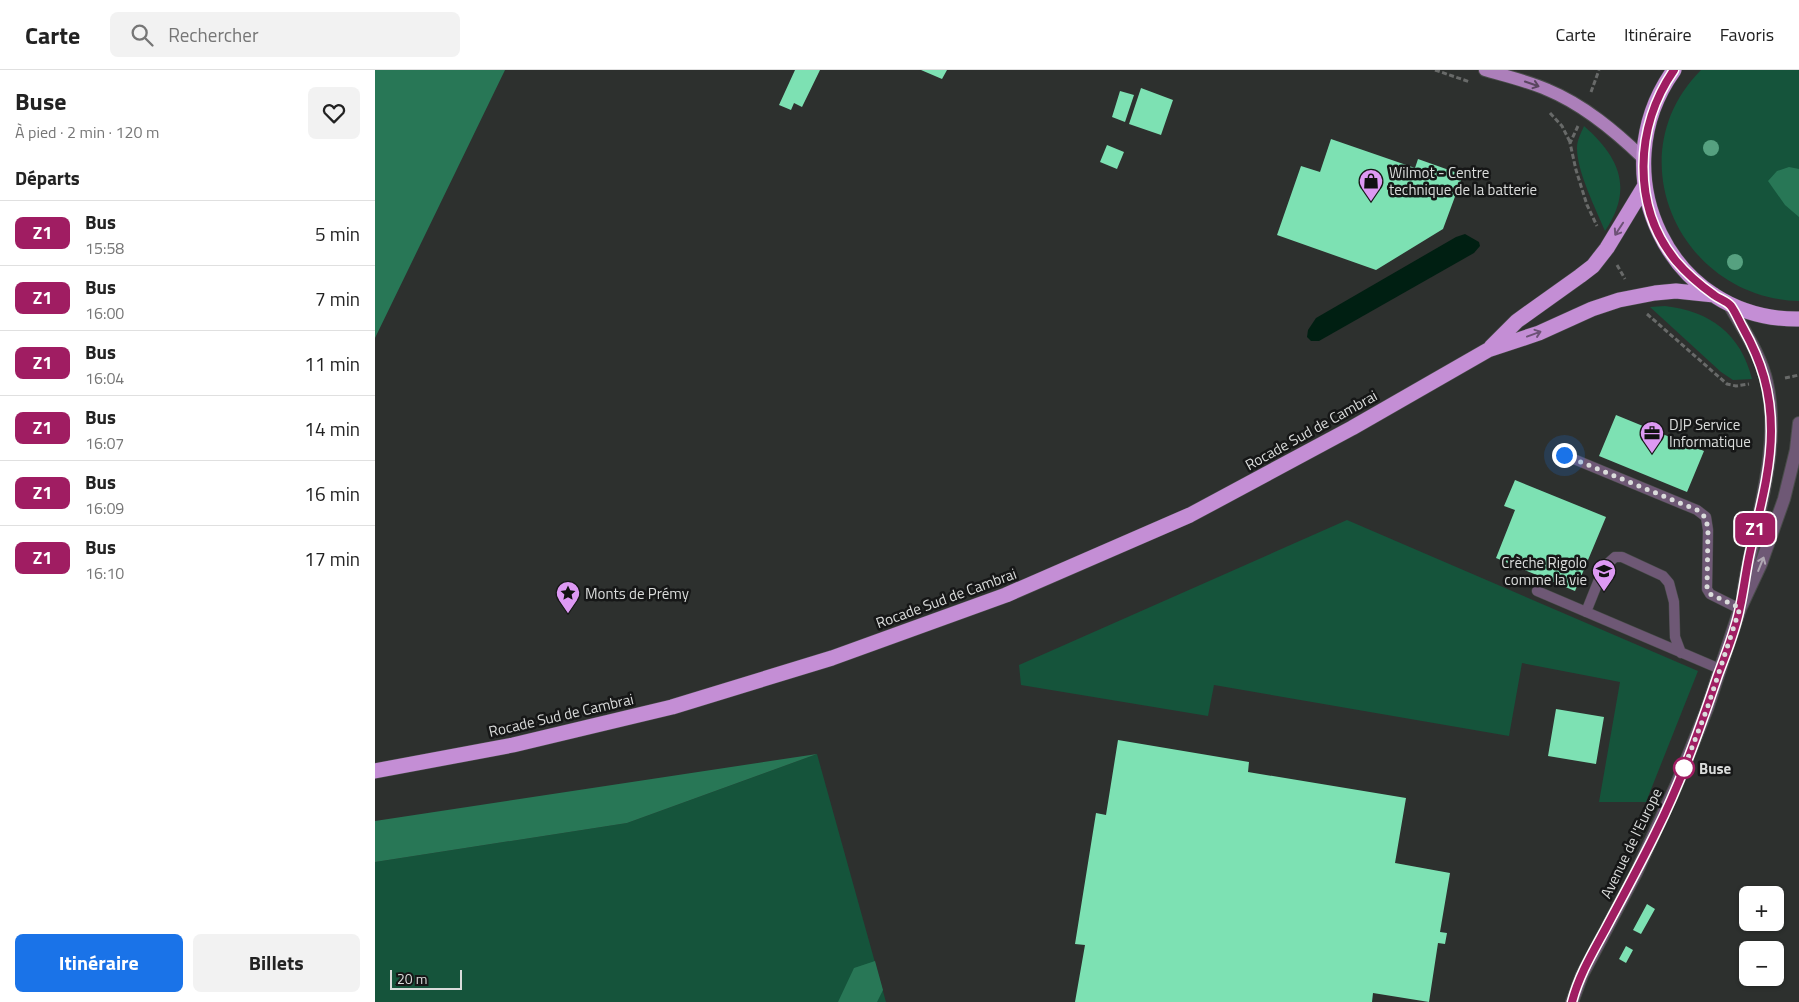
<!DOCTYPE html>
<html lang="fr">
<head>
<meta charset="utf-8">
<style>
  body { margin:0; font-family:"Titillium Web",sans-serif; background:#f2f2f2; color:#222; height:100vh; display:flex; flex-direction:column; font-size:19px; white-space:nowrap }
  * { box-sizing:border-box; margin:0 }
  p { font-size:16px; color:#767676 }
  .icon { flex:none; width:28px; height:28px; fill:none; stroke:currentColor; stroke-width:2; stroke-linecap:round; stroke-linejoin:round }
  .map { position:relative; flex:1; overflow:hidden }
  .drawer { display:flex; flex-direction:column; background:#fff; width:375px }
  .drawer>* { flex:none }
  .badge { padding:0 10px; border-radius:8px; font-size:18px; line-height:32px }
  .fabs { position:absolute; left:1364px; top:816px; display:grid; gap:10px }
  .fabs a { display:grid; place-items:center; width:45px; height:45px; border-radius:8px; background:#fff; box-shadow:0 1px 4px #0004; font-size:25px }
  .scale { position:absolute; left:15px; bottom:12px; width:72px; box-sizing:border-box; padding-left:5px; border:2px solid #dadcdb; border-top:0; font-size:14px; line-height:18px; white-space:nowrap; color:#dadcdb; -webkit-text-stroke:4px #161717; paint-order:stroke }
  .you { position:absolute; width:25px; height:25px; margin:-12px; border:4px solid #fff; border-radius:50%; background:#1a73e8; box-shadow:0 0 0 8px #1a73e833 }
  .map>.badge { position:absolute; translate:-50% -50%; box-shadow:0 0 0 2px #fff }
  h2 { padding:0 15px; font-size:19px; line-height:45px }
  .round { display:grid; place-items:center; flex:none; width:52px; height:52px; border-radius:8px; background:#f2f2f2 }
  .summary { display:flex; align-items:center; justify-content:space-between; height:85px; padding:0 15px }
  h1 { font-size:24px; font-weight:700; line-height:38px }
  .primary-button { display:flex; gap:10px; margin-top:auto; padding:10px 15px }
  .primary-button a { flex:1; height:58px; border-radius:8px; background:#1a73e8; color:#fff; font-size:20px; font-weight:700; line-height:58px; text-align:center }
  .primary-button a+a { background:#f2f2f2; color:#222 }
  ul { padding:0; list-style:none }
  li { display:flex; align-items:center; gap:15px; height:65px; padding:0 15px; border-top:1px solid #e0e0e0 }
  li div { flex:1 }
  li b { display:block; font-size:19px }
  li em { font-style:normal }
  li .badge { min-width:55px; font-weight:700; text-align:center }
  header { display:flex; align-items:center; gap:30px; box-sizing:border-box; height:70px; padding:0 25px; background:#fff; border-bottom:1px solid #e0e0e0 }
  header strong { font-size:24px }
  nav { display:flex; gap:28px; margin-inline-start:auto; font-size:18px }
  .search { width:350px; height:45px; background:#f2f2f2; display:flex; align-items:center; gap:12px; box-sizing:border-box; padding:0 18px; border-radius:8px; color:#767676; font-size:19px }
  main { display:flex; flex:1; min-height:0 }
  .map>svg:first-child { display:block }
  .green { fill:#15543b }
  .forest { fill:#287756 }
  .water { fill:#001f12 }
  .building { fill:#7de1b3 }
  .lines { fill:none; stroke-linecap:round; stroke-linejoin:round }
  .lane-casing { stroke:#494c4a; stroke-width:11 }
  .street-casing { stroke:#494c4a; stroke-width:14 }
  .primary-casing { stroke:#494c4a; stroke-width:14 }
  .highway-casing { stroke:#494c4a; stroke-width:16 }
  .path { stroke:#686a69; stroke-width:3; stroke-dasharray:5 2.5; stroke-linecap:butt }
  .lane { stroke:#6e5875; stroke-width:10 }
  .street { stroke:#6e5875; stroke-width:12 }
  .primary { stroke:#ac7fba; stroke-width:12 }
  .highway { stroke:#c48ed5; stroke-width:15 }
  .tree { fill:#56a180 }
  .oneway { stroke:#5a4660 }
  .oneway2 { stroke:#6d5276 }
  .oneway3 { stroke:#afa7b2 }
  .line-casing { stroke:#fff; stroke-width:11 }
  .line { stroke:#a01d62; stroke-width:8 }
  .walk { stroke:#dadcdb; stroke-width:5; stroke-dasharray:0 9 }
  .stop-dot { fill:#fff; stroke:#a01d62; stroke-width:2.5 }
  .labels { text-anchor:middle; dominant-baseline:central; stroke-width:5; stroke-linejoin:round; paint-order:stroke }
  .poi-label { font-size:15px; fill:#dadcdb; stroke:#161717; text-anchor:start }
  .street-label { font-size:15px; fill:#dadcdb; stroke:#161717 }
  .stop-label { font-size:15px; font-weight:bold; fill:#dadcdb; stroke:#161717; text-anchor:start }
</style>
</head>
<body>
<header>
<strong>Carte</strong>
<div class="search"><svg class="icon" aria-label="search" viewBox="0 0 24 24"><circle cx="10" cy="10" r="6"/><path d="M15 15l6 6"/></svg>Rechercher</div>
<nav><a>Carte</a><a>Itinéraire</a><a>Favoris</a></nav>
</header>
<main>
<section class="drawer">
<div class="summary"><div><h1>Buse</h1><p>À pied · 2 min · 120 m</p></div><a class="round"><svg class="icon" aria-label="heart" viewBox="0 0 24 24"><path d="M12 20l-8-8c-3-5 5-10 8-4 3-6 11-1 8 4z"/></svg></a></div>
<h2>Départs</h2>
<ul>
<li><span class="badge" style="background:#a01d62;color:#fff">Z1</span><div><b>Bus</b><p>15:58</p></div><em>5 min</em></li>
<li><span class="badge" style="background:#a01d62;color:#fff">Z1</span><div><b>Bus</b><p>16:00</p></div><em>7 min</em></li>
<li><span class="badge" style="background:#a01d62;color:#fff">Z1</span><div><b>Bus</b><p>16:04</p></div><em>11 min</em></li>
<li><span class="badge" style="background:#a01d62;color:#fff">Z1</span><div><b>Bus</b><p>16:07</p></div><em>14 min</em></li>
<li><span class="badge" style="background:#a01d62;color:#fff">Z1</span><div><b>Bus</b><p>16:09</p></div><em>16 min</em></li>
<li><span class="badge" style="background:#a01d62;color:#fff">Z1</span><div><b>Bus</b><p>16:10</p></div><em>17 min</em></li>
</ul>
<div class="primary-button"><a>Itinéraire</a><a>Billets</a></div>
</section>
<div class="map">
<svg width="1424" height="932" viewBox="0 0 1424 932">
  <rect width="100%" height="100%" fill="#2d302e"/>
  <path class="green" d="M1326,0H1424V231C1305,228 1240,86 1326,0Z
    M1209,56C1244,87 1259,118 1230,161C1221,139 1202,102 1202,78C1202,70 1206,63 1209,56Z
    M1290,236C1335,241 1366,264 1377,309L1358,310L1346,302L1275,237Z
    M972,450L1323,601L1271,732H1224L1245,612L1147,593L1134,666L839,615L833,646L646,615L644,595Z
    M442,684L511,932H0V792L252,753Z"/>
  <path class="forest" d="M0,0H130L0,268Z
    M1414,97L1424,99V147L1410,135L1393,111L1402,101Z
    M442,684L252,753L0,792V751Z
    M500,891L508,920L502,932H463L479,898Z"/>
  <path class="water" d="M1090,164L1104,172L1105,176L1099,183L944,271H936L932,267L933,260L941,248L1081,167Z"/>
  <path class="building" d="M420,0H445L427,37L419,33L416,40L404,35Z
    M546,0H572L567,9Z
    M766,18L798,30L786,65L754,54Z
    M745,21L759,25L750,52L737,47Z
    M956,69L1040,98L1043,89L1088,105L1068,159L1001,200L902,165L926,96L945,102Z
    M732,75L749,82L742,99L725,92Z
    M1241,345L1329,381L1312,422L1224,386Z
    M1140,410L1231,447L1200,521L1121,488L1140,440L1129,436Z
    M1181,639L1229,647L1221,694L1173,686Z
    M743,670L874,692L873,702L1031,728L1020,793L1075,803L1065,862L1072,863L1070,874L1063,873L1054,932L998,923L997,932H700L710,875L700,874L721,743L731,745Z
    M1272,834L1280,839L1266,864L1258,860Z
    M1251,876L1258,880L1251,893L1244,889Z"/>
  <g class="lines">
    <g class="lane-casing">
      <path id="lane" d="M1189,385L1322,440L1331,447L1333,460L1332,519L1335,524L1365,539
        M1162,521L1345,599
        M1211,542L1229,497L1240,487H1247L1288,506L1294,513L1299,532L1300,567L1306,583"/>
    </g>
    <g class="street-casing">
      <path id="street" d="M1354,234C1368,259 1386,285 1392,313C1407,383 1378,455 1368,524
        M1197,932L1207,905L1261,803L1301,716L1332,639L1365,539L1386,494L1409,429L1421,380L1424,353"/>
    </g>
    <g class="primary-casing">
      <path id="primary" d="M1110,0C1131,6 1153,11 1173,20C1209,35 1240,61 1268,88"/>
    </g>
    <g class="highway-casing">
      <path id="highway" d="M1299,0C1225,103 1294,251 1424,249
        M1116,277L1142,251L1205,206L1218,196L1232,178L1269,117
        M0,701L138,675L297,637L457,588L631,525L815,445L977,358L1113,280L1164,263L1217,239L1244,230L1280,223L1301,221L1339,225"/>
    </g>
    <path class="path" d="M1060,0L1095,12
      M1216,22L1224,0
      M1175,43L1187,56L1195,72
      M1203,56L1195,73L1201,100L1212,135L1222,156
      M1242,195L1250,209
      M1272,244L1352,314L1361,316L1374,314
      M1410,308L1424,305"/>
    <use href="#lane" class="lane"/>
    <use href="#street" class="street"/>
    <use href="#primary" class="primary"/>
    <use href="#highway" class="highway"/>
  </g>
  <g class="tree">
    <circle cx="1336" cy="78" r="8"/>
    <circle cx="1360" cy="192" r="8"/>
  </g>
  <defs><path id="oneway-shaft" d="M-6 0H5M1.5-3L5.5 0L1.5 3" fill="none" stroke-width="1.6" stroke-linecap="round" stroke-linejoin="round" transform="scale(1.25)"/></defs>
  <use class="oneway" href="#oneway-shaft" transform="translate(1157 14) rotate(19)"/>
  <g class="oneway2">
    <use href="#oneway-shaft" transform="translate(1244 159) rotate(123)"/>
    <use href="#oneway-shaft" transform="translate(1159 264) rotate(-20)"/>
  </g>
  <use class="oneway3" href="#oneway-shaft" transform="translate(1386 494) rotate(-68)"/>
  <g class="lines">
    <g class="line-casing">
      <path id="line" d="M1197,932C1204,905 1218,882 1231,858C1248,826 1265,795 1281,762C1306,712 1325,658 1343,605C1351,583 1361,560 1365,537C1369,519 1371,500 1375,482C1384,442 1396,401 1396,361C1396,322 1387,292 1368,258C1364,251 1361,243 1356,236C1352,231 1344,229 1339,225C1325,215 1312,204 1301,191C1256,136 1260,56 1299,0"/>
    </g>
    <use href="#line" class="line"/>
    <path class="walk" d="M1189,385L1322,440L1331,448L1333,460L1332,519L1335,524L1365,538L1332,639L1309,698"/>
  </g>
  <defs>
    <g id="shop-pin" transform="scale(1.25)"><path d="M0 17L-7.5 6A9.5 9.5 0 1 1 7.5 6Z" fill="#dd99f3" stroke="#161717"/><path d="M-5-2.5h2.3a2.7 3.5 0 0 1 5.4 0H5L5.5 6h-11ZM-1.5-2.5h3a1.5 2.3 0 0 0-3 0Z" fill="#111"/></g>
    <g id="office-pin" transform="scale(1.25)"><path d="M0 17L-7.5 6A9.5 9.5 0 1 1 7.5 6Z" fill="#dd99f3" stroke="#161717"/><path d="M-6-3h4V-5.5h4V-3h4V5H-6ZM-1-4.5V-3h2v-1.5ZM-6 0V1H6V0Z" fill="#111"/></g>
    <g id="school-pin" transform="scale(1.25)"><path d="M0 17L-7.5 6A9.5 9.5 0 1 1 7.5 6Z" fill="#dd99f3" stroke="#161717"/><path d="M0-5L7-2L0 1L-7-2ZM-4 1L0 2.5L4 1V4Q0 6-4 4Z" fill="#111"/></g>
    <g id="sight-pin" transform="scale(1.25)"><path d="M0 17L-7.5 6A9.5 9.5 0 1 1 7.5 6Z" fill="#dd99f3" stroke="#161717"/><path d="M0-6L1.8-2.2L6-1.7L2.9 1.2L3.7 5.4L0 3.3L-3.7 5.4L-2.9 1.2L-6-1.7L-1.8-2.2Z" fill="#111"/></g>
  </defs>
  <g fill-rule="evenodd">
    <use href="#shop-pin" x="996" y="111"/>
    <use href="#office-pin" x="1277" y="363"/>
    <use href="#school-pin" x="1229" y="501"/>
    <use href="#sight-pin" x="193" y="523"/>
  </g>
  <circle class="stop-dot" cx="1309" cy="698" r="10"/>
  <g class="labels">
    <g class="poi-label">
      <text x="1014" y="102">Wilmot - Centre<tspan x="1014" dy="17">technique de la batterie</tspan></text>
      <text x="1294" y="354">DJP Service<tspan x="1294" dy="17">Informatique</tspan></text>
      <text x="1212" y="492" text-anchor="end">Crèche Rigolo<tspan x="1212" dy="17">comme la vie</tspan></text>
      <text x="210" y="523">Monts de Prémy</text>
    </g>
    <g class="street-label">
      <text transform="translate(936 360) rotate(-29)">Rocade Sud de Cambrai</text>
      <text transform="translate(571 528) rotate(-20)">Rocade Sud de Cambrai</text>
      <text transform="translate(186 645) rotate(-13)">Rocade Sud de Cambrai</text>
      <text transform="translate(1256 773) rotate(-64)">Avenue de l'Europe</text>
    </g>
    <g class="stop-label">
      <text x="1324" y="698">Buse</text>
    </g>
  </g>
</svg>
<div class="fabs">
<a>+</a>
<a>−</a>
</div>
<div class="scale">20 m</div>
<div class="you" style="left:1189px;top:385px"></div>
<b class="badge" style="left:1380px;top:459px;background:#a01d62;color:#fff">Z1</b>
</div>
</main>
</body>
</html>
